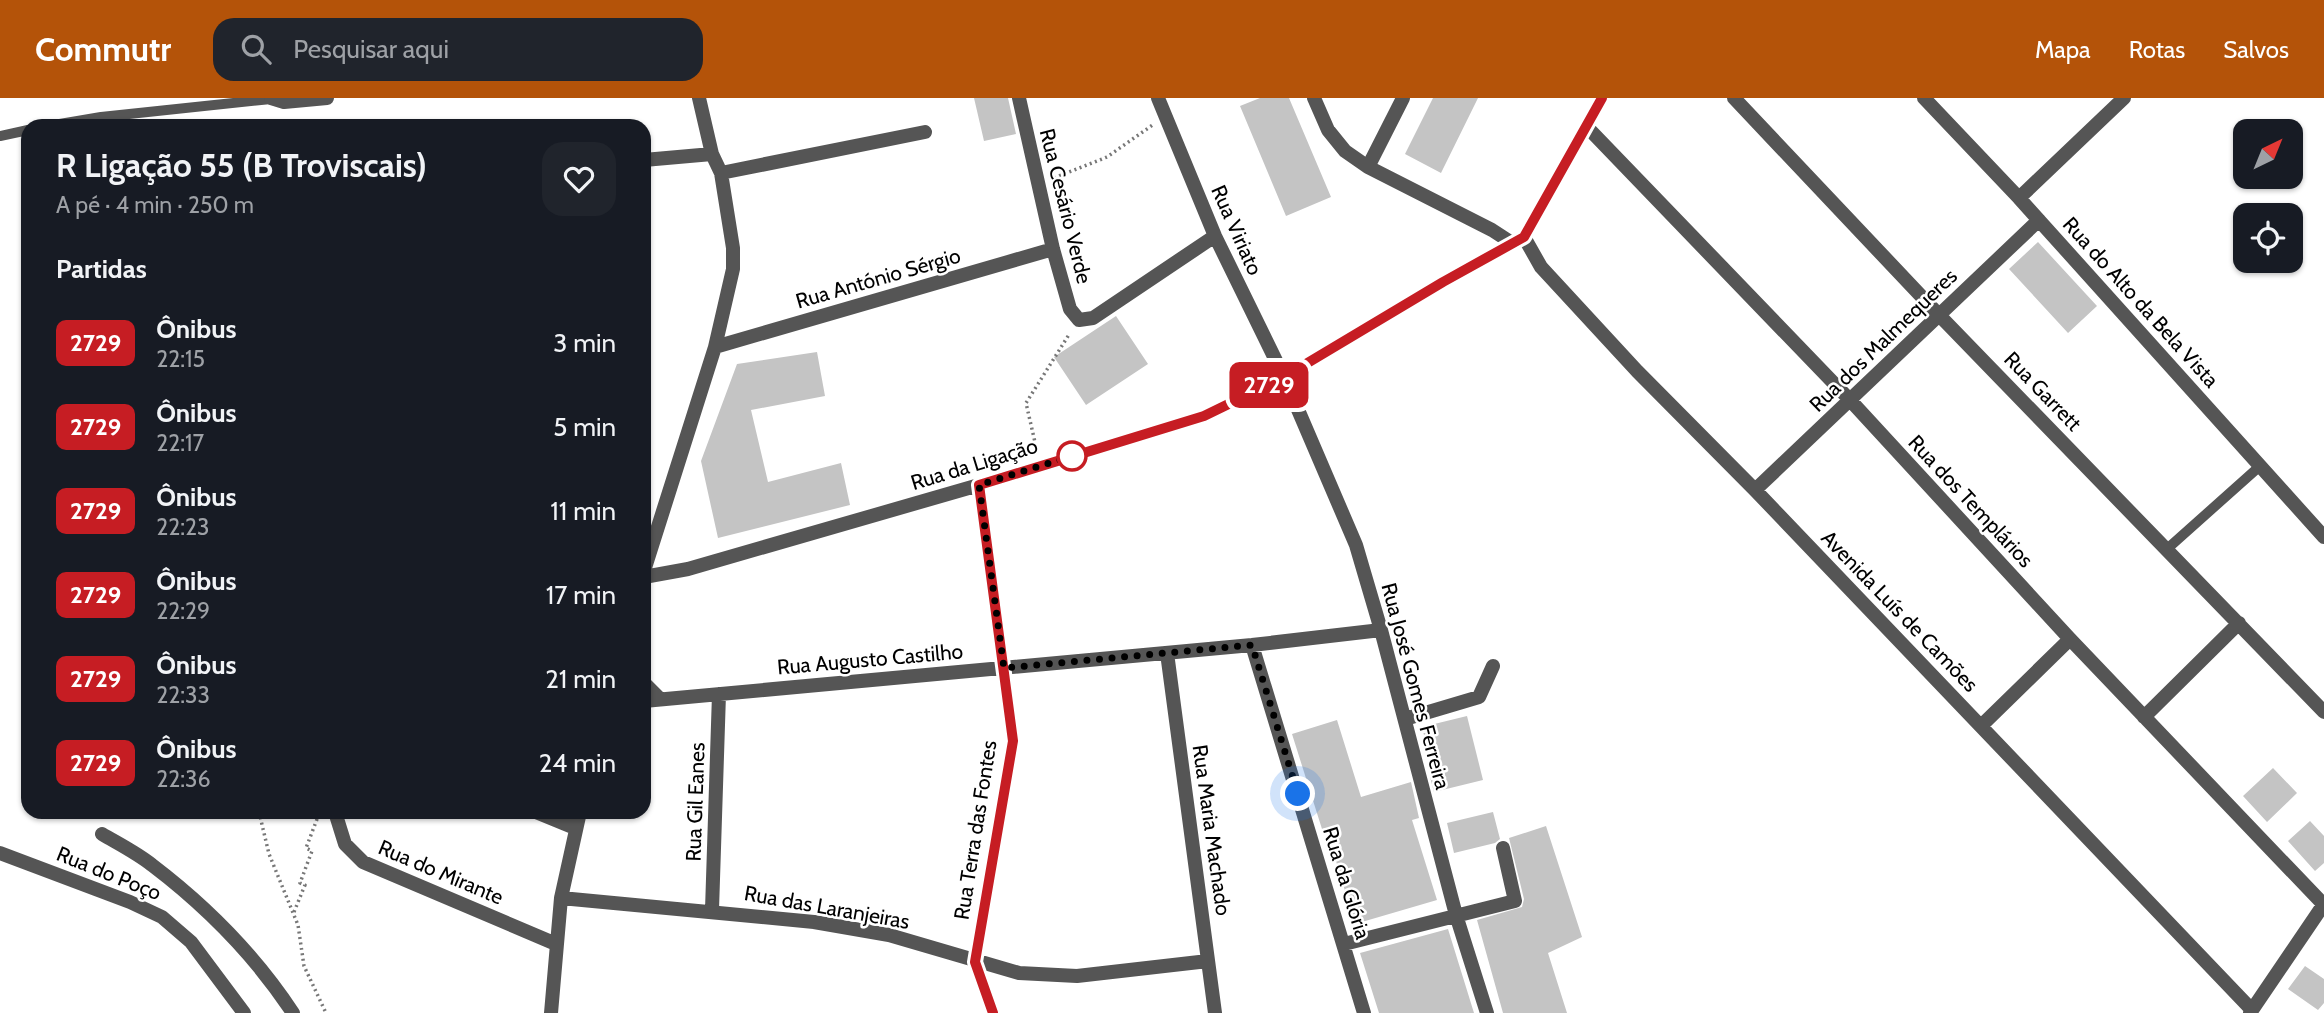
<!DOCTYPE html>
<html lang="pt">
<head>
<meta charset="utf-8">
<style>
  body { margin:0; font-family:Cabin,sans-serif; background:#20242c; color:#f1f3f6; height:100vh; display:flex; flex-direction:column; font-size:26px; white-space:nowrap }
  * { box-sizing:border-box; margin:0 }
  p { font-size:23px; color:#9ea1a6 }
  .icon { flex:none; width:38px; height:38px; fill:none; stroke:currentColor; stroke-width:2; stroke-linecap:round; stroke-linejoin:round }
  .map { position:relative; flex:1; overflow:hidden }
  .panel { position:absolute; left:21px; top:21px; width:630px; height:700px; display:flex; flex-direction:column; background:#171b24; border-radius:21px; box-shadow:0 2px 5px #0004 }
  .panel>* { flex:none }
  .badge { padding:0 14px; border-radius:10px; font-size:24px; line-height:46px }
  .needle { width:46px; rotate:43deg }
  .fabs { position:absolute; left:2233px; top:21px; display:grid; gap:14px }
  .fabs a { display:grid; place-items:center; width:70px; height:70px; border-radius:14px; background:#171b24; box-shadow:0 2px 5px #0004; font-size:35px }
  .you { position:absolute; width:35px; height:35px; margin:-18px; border:5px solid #fff; border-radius:50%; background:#1a73e8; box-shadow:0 0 0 10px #1a73e833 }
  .map>.badge { position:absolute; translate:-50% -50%; box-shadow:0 0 0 4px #fff }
  h2 { padding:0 35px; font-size:26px; line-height:63px }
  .round { display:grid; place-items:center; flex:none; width:74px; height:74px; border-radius:21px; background:#20242c }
  .headline { display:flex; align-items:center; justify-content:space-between; height:119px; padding:0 35px }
  h1 { font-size:33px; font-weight:700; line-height:52px }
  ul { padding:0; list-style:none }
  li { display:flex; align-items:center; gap:21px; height:84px; padding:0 35px }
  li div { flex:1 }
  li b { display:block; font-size:26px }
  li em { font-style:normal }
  li .badge { min-width:77px; font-weight:700; text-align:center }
  header { display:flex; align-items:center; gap:42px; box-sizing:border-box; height:98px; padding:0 35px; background:#b45309; color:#fff }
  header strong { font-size:33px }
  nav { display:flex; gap:38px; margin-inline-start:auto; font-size:24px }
  .search { width:490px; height:63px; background:#20242c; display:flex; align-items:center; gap:18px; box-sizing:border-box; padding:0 24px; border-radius:21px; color:#9ea1a6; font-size:26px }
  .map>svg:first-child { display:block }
  .building { fill:#c4c4c4 }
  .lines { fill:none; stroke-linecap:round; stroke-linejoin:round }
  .path { stroke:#777; stroke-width:3.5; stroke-dasharray:2 3.5; stroke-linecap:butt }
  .lane { stroke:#555; stroke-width:10 }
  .street { stroke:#555; stroke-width:14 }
  .line-casing { stroke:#fff; stroke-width:16 }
  .line { stroke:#c61d23; stroke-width:10 }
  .walk { stroke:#000; stroke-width:7; stroke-dasharray:0 12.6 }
  .stop-dot { fill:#fff; stroke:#c61d23; stroke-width:3.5 }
  .labels { text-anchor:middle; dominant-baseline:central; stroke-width:5; stroke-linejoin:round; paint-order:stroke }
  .street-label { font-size:21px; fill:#000; stroke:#fff }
</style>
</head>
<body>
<header>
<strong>Commutr</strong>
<div class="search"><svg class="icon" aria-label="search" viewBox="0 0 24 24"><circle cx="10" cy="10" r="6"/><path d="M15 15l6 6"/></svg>Pesquisar aqui</div>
<nav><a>Mapa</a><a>Rotas</a><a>Salvos</a></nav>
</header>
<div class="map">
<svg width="2324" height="915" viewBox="0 0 2324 915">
  <rect width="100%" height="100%" fill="#fff"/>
  <path class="building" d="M974,0H1008L1016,36L984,43Z
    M1260,0H1289L1331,99L1286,118L1240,8Z
    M1433,0H1478L1441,75L1405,56Z
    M2038,144L2097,208L2068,235L2009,171Z
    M1116,218L1148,266L1086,307L1054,259Z
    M817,254L825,298L751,312L768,384L841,365L850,407L718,440L701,363L737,266Z
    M1467,618L1483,682L1434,694L1430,679L1434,678L1422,629Z
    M1337,622L1361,699L1411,684L1419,720L1412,722L1437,802L1355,826L1326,730L1322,731L1292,636Z
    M2273,670L2297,695L2267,724L2243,698Z
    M1493,714L1500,741L1495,745L1454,755L1447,725Z
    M2310,723L2324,738V765L2315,773L2288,743Z
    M1546,728L1582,839L1548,855L1567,915H1503L1477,822L1522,809L1524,801L1509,740Z
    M1448,831L1474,915H1379L1360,855Z
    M2305,868L2324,881V905L2318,912L2288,891Z"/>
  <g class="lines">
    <path class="path" d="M1054,80L1107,59L1154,26
      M1037,353L1026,305L1070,235
      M259,714L269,756L298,827L304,868L326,915
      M294,814L305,787L300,785L312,753L306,750L319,716"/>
    <path class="lane" d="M48,28L101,19L271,1
      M0,38L28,32
      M2167,451L2260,368"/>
    <path class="street" d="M271,0L284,4L327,0
      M1019,0L1053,151L1070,211L1079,222L1093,220L1215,138
      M1158,0L1215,138L1284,279L1356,447L1381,532L1456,817L1487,915
      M1314,0L1328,32L1345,53L1368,69L1492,132L1512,145
      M1734,0L1939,217L2324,614
      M1924,0L2019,100L2324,439
      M1587,29L1850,302L2070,541L2324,807
      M644,62L712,56
      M1368,69L1403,0
      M721,75L925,34
      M2019,100L2124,0
      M1524,139L1541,169L1637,273L1755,392L2252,912
      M1524,139L1602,0
      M715,249L1053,151
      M979,387L1013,643L975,864L993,915
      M1755,392L2039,122
      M644,473L715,249L733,171V150L721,75L712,56L699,0
      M644,479L688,471L979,387L1204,318L1284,279L1443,184L1524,139
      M1252,547L1364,915
      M1167,555L1215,915
      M644,585L660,601
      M644,603L1252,547L1381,532
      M2144,619L2239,525
      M1405,621L1479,599L1493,568
      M1981,628L2070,541
      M335,714L345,746L363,764L556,846
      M536,714L575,730
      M102,736C119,746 137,755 152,767C206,808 256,859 293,915
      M0,755L130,804L162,819L191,844L244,915
      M561,800L814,824L889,837L1019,875L1077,878L1208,863
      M712,812L719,596
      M1344,846L1515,803L1503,750
      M551,915L561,800L580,714
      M2250,915L2324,806"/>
  </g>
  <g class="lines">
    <g class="line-casing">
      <path id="line" d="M993,915L975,864L1013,643L979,387L1204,318L1284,279L1443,184L1524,139L1602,0"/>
    </g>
    <use href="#line" class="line"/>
    <path class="walk" d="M1072,358L979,387L1004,570L1252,547L1298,696"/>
  </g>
  <circle class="stop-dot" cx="1072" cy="358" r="14"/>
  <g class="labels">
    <g class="street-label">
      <text transform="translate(1066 108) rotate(76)">Rua Cesário Verde</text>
      <text transform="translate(1237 132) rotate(66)">Rua Viriato</text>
      <text transform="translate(878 180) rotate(-16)">Rua António Sérgio</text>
      <text transform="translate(2141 204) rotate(48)">Rua do Alto da Bela Vista</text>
      <text transform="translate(1883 242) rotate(-44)">Rua dos Malmequeres</text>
      <text transform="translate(2043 293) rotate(46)">Rua Garrett</text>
      <text transform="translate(974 366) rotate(-17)">Rua da Ligação</text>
      <text transform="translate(1971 403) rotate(47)">Rua dos Templários</text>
      <text transform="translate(1900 513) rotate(46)">Avenida Luís de Camões</text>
      <text transform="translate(870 561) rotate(-5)">Rua Augusto Castilho</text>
      <text transform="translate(1416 588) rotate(75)">Rua José Gomes Ferreira</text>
      <text transform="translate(695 704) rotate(-88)">Rua Gil Eanes</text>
      <text transform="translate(975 732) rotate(-81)">Rua Terra das Fontes</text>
      <text transform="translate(1212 732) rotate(82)">Rua Maria Machado</text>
      <text transform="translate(441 774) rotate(23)">Rua do Mirante</text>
      <text transform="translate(109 775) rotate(22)">Rua do Poço</text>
      <text transform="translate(1347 785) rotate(73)">Rua da Glória</text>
      <text transform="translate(827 809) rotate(10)">Rua das Laranjeiras</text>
    </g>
  </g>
</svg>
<div class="fabs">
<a><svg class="needle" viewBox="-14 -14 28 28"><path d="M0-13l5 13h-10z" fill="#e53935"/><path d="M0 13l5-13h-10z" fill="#9ea1a6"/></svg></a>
<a><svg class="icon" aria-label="locate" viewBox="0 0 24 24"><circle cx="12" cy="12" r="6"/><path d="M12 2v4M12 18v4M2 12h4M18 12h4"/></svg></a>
</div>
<div class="you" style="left:1298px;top:696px"></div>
<b class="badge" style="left:1269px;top:287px;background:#c61d23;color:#fff">2729</b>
<section class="panel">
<div class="headline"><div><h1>R Ligação 55 (B Troviscais)</h1><p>A pé · 4 min · 250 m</p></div><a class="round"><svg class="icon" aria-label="heart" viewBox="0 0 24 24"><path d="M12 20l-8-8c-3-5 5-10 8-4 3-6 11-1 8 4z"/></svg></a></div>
<h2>Partidas</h2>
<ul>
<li><span class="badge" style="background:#c61d23;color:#fff">2729</span><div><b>Ônibus</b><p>22:15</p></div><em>3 min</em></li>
<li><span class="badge" style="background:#c61d23;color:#fff">2729</span><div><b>Ônibus</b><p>22:17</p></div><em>5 min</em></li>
<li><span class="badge" style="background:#c61d23;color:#fff">2729</span><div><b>Ônibus</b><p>22:23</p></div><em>11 min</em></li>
<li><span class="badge" style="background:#c61d23;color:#fff">2729</span><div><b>Ônibus</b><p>22:29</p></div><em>17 min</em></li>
<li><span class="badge" style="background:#c61d23;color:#fff">2729</span><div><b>Ônibus</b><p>22:33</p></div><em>21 min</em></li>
<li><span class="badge" style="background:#c61d23;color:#fff">2729</span><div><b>Ônibus</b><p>22:36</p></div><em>24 min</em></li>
</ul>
</section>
</div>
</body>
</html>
